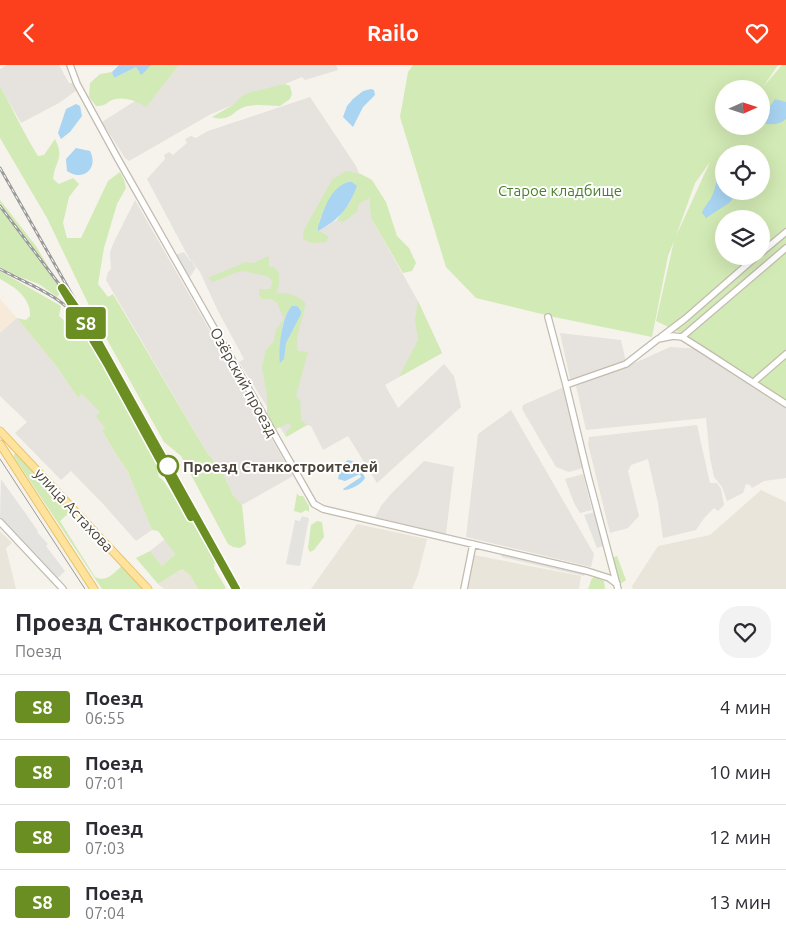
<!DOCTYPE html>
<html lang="ru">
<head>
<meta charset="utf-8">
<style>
  body { margin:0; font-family:Ubuntu,sans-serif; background:#f2f2f3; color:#2b2b33; height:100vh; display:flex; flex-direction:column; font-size:19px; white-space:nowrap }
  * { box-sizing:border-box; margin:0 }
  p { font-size:16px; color:#7c7c81 }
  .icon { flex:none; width:28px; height:28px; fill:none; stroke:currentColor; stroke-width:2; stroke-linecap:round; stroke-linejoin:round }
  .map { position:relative; height:524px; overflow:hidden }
  .sheet { display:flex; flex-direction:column; background:#fff; flex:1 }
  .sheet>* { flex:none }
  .badge { padding:0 10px; border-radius:4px; font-size:18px; line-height:32px }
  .needle { width:32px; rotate:87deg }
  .controls { position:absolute; left:715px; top:15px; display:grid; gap:10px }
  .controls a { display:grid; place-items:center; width:55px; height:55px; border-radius:50%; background:#fff; box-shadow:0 5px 20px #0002; font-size:25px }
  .map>.badge { position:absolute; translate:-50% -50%; box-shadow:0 0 0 2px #fff }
  .round { display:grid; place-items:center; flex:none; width:52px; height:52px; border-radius:20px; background:#f2f2f3 }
  .headline { display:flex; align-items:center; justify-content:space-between; height:85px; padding:0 15px }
  h1 { font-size:24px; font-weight:700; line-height:38px }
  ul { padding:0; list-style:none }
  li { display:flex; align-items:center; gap:15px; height:65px; padding:0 15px; border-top:1px solid #e1e1e2 }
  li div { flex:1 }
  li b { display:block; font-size:19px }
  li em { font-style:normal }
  li .badge { min-width:55px; font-weight:700; text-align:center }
  header { display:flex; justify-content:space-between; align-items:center; height:65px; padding:0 15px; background:#fc3f1d; color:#fff; font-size:22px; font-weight:700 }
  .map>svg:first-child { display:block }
  .residential { fill:#eae5da }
  .commercial { fill:#f7ead8 }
  .industrial { fill:#e6e2dd; fill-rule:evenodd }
  .green { fill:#d2eab5; fill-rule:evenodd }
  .parking { fill:#e5e3e0 }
  .water { fill:#a9d4f2 }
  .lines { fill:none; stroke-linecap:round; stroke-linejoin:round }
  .minor-casing { stroke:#c2bbae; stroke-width:8 }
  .major-casing { stroke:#e6c16a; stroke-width:9 }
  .minor { stroke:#fff; stroke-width:5.5 }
  .major { stroke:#ffe39c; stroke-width:7 }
  .tram { stroke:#9a9a9a; stroke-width:1 }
  .rail-casing { stroke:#9a9a9a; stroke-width:3 }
  .rail { stroke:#fff; stroke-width:1; stroke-dasharray:4; stroke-linecap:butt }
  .line-casing { stroke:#fff; stroke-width:11 }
  .line { stroke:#6b8e23; stroke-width:8 }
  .stop-dot { fill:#fff; stroke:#6b8e23; stroke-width:2.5 }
  .labels { text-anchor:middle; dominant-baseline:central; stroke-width:4; stroke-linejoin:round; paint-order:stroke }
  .park-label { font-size:15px; fill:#4a7f2a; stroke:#fff }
  .street-label { font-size:15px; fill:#4b4439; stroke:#fff }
  .stop-label { font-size:15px; font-weight:bold; fill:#4b4439; stroke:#fff; text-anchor:start }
</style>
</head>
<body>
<header><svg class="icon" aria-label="back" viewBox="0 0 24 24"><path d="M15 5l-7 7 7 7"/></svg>Railo<svg class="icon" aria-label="heart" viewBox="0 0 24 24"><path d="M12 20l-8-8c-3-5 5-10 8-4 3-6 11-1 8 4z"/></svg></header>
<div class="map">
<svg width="786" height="524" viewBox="0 0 786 524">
  <rect width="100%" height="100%" fill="#f6f3ec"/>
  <path class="residential" d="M761,425L786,437V524H633L632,521L658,481L710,470Z
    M357,459L427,474L418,510L412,524H311Z
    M0,466L12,478L6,483L16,524H0Z
    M474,490L581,511L579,524H467Z
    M182,504L190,510L198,524H164L158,519Z"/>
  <path class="commercial" d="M0,234L17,253L0,268Z"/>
  <path class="industrial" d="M7,0H59L69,18H73L77,25L59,38L21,58L0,21V4Z
    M179,0H336L338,5L305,15L302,12L211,49L129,96L125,93L102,57L135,36L146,41Z
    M310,32L356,101L369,133L371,153L418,236L442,288L385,320L398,343L444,299L454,311L461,342L377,418L348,371L323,385L311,361L307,360L286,372L239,297L244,294L218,246L200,207L192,196L190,195L147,114L165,94L164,90L169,87L173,90L187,78L185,74L191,71L196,73L208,66ZM356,121L349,139L337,155L319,165L322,152Z
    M135,135L293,411L242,440L233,430L222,406L206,386L106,215L108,207L111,204L110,188L113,179Z
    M17,253L57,302L78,333L82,329L101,347L105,363L102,365L117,391L127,405L152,465L136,476L104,440L71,406L61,415L15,368L27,357L0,331V268Z
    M560,268L621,275L626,297L571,318Z
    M670,282L701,284L786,341V413L764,416L752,423L750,420L746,419L743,428L727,436L722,422L714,412L710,393L706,353L586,365L576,321L628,301Z
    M564,322L568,335L583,403L569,407L556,402L522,344L523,340Z
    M511,345L594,489L591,502L466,472L478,369Z
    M697,360L710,418H717L721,424L724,440L718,446L714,443L705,452L696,465L663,473L658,438L648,394L631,400L628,406L639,451L628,463L610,468L588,379L589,372Z
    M424,396L454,402L446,469L375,452L381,441L390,430Z
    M583,409L592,445L580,448L574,438L565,414Z
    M165,474L175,489L162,501L150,486Z"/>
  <path class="green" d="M152,0H179L146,42C136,36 127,32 115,34C106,36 109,41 96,41L89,32L90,18L100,9L112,7L114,13L136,2L139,7Z
    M413,0H778L763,22L782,0H786V337L685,270L656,256L674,176L668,191L652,272L554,252L476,233L446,202L400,52L408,7ZM724,24H761V61H724ZM724,89H761V126H724ZM710,97L676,171L695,118ZM724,154H761V191H724Z
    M285,19L290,21L292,29L290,34L280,41C269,41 259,39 248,41C232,44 233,58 212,52L233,40L242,31L248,28Z
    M0,21C13,44 24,69 38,91L44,90L55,74C65,94 55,95 53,114L59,119L73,113L79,119L69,132L63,158L67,173H81L108,116L120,107L124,115L126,123L117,139L104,183L98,219L108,232L113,229L206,386L222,406L233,430L242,440L246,479L240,483L233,482L228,479L181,391L164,377L95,253L47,153L0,73Z
    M346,106L361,109L372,115L386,137L397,171L409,183L416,198L412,206L403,208L371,153L369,133C361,138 358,137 357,147L343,157L337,155L349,139L357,121C342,132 315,144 319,166L328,171L327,177L311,178L303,174L304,165L332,115Z
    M0,135L36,181L62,225L57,232L39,219L12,209L0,202Z
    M266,192H269V202H274L279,208V219L276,229C285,226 299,231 305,238C305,253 293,272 298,286L308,287L296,331L300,335L301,355L307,360L286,372V367L291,362L289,358L276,364L270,356L267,348V330L262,302L266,285L274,276L275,267L284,253L277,238L271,234H262L259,229V224H270C279,207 255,211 246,206L237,207L213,217L208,213L246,197L254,198ZM292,241L301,249L286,278L284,294L279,292C282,276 279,253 292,241Z
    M0,206L61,241L59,251L89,277L108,309L158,401L157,405L159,412C168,418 170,431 180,436L215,495L214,503L226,523L224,524H198L190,510L182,504L158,519L136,493L150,486L162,501L175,489L158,466L152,465L127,405L117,391L102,365L105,363L96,351L100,347L82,329L78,333L57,302L17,253L26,255L30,251C31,233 15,222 0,214Z
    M418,236L442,288L399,312L418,275L415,255Z
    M17,388L90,466L70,447L60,456L95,512C107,518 113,508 122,501L126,503L145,524H102L14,392V389Z
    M297,428L299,431H303L309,441V447L306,445L301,448L294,446Z
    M317,456L322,457L324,472L314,485L310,487L308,483L311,460Z
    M617,491L626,515L622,518L619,516L612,493Z
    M595,512L604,516L605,524H588L592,513Z"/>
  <path class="parking" d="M184,187L190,196H192L196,203L189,213L175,190Z
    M1,414L38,466L37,467L48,479L46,481L65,506L58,513L0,452Z
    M595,447L603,481L597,483L584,450Z
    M302,451L309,453L300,501L286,499L295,455L300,456Z
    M502,488L585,507L584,511L501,492Z"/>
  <path class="water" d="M119,0H152C147,2 146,7 141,10L136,2L114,13L112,7Z
    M371,24L374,25L375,30L363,42L353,62L343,52L347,41L353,34L363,26Z
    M775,34L786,37V54C779,60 771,60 761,58V43L771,40Z
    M76,39L80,41L82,51L70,67L61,74L58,68L66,44Z
    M76,83L90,86C99,103 83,117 67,106L66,94Z
    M724,101V126H739L729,138L706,153L702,148C704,141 709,138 712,131C717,121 716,108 724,101Z
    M348,117H352L357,121C348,144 340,154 318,166V162C324,145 329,124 348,117Z
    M292,241H297L301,246V249L286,278L284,294L280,298C278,285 282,250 292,241Z
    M348,395C357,396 362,405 365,413C362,419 350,425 344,425L343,424L361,412L360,409L345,416L338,414L341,400Z"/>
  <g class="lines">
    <g class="minor-casing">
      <path id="minor" d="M70,0L77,19L118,94L314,439L323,444L587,506L609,513L617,519
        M761,188L786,167
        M548,252L566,320L588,411L618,524
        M661,272L686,253L757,191
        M682,272L786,183
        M756,315L786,289
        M566,320L626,299L658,274L673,271L682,272L701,284L786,339
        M0,457L63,524
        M464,524L473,479"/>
    </g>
    <g class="major-casing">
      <path id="major" d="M0,366L148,524
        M0,379L94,524"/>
    </g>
    <use href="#minor" class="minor"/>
    <use href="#major" class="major"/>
    <path class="tram" d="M0,394L85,524"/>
    <g class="rail-casing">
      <path id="rail" d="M0,103L133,337L236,524
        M0,141L59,219
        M0,204C29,220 61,230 82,258"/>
    </g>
    <use href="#rail" class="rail"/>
  </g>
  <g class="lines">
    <g class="line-casing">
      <path id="line" d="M191,452L108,300L62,223L92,266L236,524"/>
    </g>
    <use href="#line" class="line"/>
  </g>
  <circle class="stop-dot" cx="168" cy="401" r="10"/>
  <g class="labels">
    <g class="park-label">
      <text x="560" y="125">Старое кладбище</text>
    </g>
    <g class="street-label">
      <text transform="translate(244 317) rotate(61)">Озёрский проезд</text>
      <text transform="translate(74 445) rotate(47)">улица Астахова</text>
    </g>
    <g class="stop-label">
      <text x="183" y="401">Проезд Станкостроителей</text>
    </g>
  </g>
</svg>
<div class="controls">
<a><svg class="needle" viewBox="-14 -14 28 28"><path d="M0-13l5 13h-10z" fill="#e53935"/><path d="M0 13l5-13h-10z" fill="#7c7c81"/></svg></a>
<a><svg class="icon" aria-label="locate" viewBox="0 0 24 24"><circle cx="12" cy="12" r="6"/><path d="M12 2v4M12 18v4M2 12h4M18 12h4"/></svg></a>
<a><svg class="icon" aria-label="layers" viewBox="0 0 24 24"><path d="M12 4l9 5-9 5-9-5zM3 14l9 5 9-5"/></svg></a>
</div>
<b class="badge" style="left:86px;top:258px;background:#6b8e23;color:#fff">S8</b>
</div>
<section class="sheet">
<div class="headline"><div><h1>Проезд Станкостроителей</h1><p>Поезд</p></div><a class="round"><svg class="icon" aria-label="heart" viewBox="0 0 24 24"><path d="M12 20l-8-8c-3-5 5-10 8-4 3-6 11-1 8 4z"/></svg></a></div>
<ul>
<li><span class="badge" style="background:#6b8e23;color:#fff">S8</span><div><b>Поезд</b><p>06:55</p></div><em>4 мин</em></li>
<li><span class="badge" style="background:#6b8e23;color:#fff">S8</span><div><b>Поезд</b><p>07:01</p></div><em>10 мин</em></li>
<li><span class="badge" style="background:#6b8e23;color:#fff">S8</span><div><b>Поезд</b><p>07:03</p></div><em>12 мин</em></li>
<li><span class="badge" style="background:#6b8e23;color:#fff">S8</span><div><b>Поезд</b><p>07:04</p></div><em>13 мин</em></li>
</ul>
</section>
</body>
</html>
